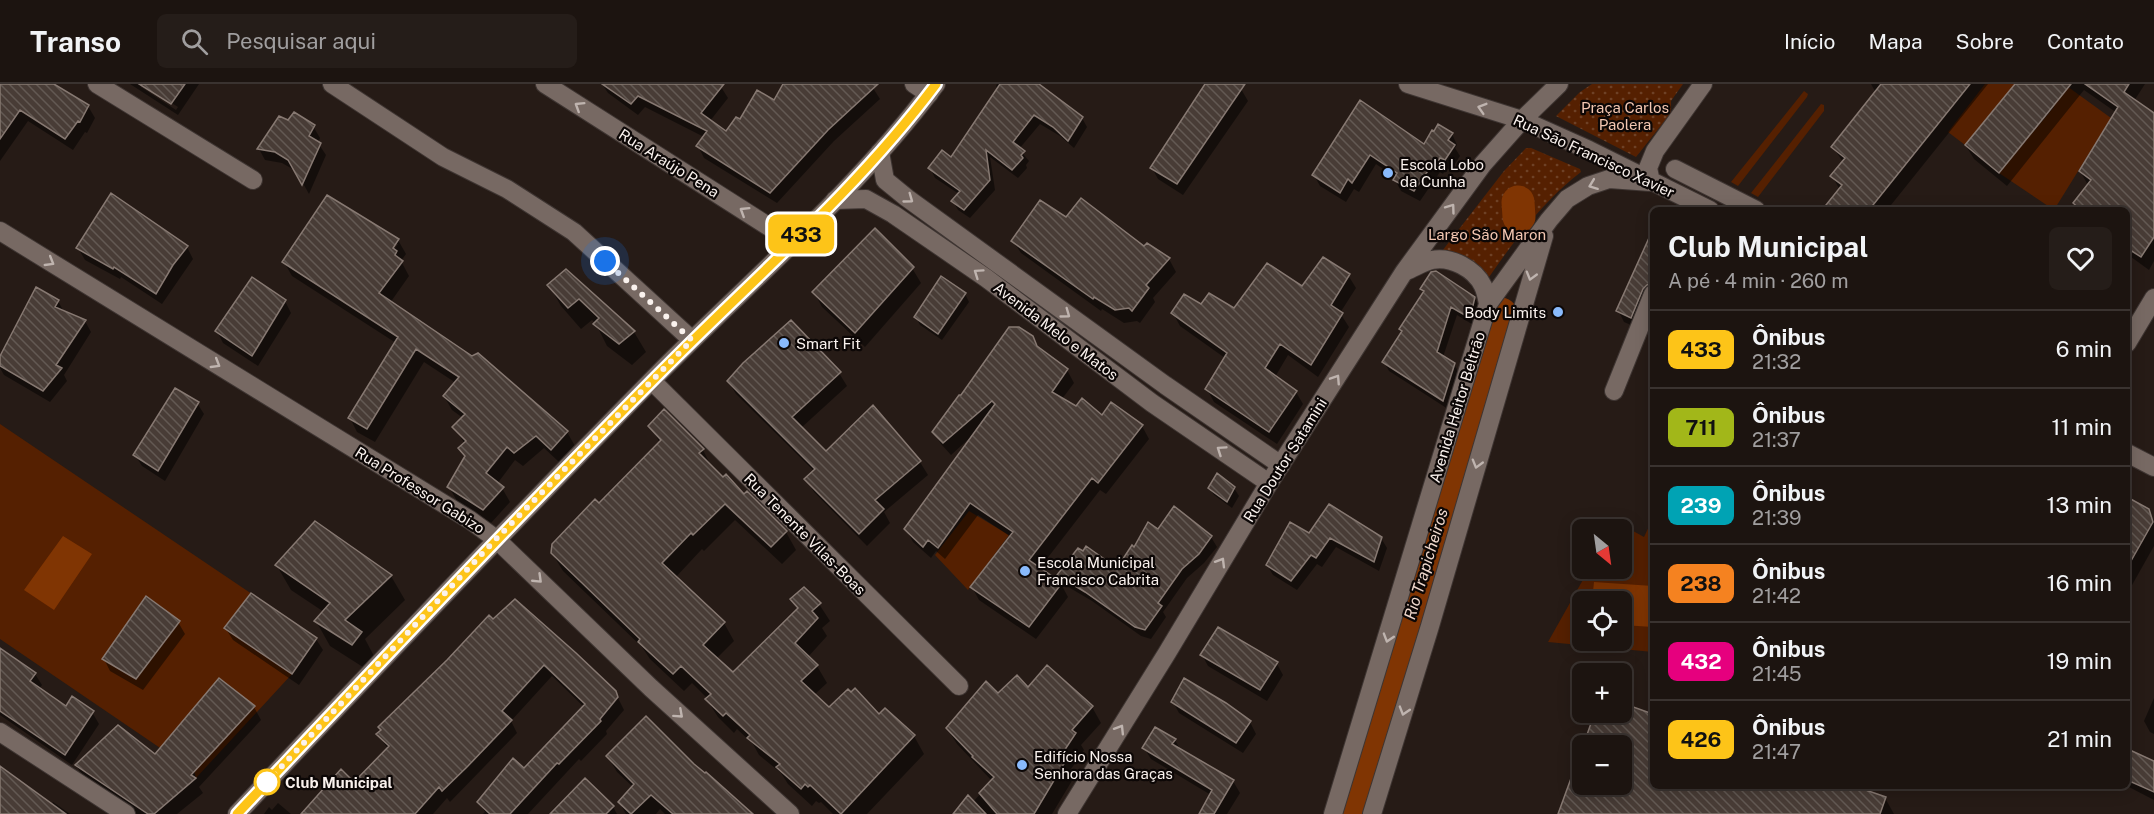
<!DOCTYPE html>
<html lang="pt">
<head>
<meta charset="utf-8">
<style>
  body { margin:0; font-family:"Public Sans",sans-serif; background:#251d19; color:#f1f3f6; height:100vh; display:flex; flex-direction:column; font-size:22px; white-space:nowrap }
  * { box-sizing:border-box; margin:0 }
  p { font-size:20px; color:#a09e9f }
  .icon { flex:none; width:33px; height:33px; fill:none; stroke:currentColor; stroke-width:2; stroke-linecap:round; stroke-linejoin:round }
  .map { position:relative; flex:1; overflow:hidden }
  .panel { position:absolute; left:1650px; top:123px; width:480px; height:582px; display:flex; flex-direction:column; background:#1c1410; border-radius:9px; box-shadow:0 3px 15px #0003,0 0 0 2px #3a3330 }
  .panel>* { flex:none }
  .badge { padding:0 12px; border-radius:9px; font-size:21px; line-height:39px }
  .needle { width:39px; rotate:151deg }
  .buttons { position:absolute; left:1572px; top:435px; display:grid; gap:12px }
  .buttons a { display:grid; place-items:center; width:60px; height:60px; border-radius:9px; background:#1c1410; box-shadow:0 3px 15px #0003,0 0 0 2px #3a3330; font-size:30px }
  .you { position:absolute; width:30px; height:30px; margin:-15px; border:4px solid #fff; border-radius:50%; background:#1a73e8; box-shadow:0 0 0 9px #1a73e833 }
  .map>.badge { position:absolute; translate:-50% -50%; box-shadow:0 0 0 3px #fff }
  .round { display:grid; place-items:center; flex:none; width:63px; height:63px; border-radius:9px; background:#251d19 }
  .overview { display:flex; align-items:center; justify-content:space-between; height:102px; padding:0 18px }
  h1 { font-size:28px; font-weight:700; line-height:45px }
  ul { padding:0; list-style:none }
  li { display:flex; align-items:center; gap:18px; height:78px; padding:0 18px; border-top:2px solid #3a3330 }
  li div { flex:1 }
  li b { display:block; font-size:22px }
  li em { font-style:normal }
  li .badge { min-width:66px; font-weight:700; text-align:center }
  header { display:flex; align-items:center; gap:36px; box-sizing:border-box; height:84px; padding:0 30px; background:#1c1410; border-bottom:2px solid #3a3330 }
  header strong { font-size:28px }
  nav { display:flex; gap:33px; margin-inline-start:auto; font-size:21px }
  .search { width:420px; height:54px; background:#251d19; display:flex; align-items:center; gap:15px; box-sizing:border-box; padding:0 21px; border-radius:9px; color:#a09e9f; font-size:22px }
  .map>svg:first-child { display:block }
  .grass { fill:#552001; fill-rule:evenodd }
  .park { fill:url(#park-dots); fill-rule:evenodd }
  .water { fill:#803503 }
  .shadow { fill:#0007; fill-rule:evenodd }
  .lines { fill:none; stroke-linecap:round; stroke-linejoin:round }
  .river { stroke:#803503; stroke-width:33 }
  .building { fill:url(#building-back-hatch); stroke:#877972; stroke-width:1.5 }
  .street-casing { stroke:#3e3532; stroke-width:20 }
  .secondary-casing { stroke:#3e3532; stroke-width:20 }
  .street { stroke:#776963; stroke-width:18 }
  .secondary { stroke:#776963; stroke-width:18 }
  .oneway { stroke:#bfb4af }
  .line-casing { stroke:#fff; stroke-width:14 }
  .line { stroke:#fdc418; stroke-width:9 }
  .walk { stroke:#faf2ee; stroke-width:6; stroke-dasharray:0 10.8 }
  .poi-dot { fill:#89bafc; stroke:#0c0706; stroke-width:2 }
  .stop-dot { fill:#fff; stroke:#fdc418; stroke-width:3 }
  .labels { text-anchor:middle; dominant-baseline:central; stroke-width:4.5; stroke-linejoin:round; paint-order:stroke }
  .park-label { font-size:15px; fill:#f3c6b1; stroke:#0c0706 }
  .street-label { font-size:15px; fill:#faf2ee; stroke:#0c0706 }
  .poi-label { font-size:15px; fill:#faf2ee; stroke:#0c0706; text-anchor:start }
  .stop-label { font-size:15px; font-weight:bold; fill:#faf2ee; stroke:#0c0706; text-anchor:start }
  .water-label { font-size:16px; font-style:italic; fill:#f0d9ce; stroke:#0c0706 }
</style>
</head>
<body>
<header>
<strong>Transo</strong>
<div class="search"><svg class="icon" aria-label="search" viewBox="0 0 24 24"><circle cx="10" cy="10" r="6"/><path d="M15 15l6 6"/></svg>Pesquisar aqui</div>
<nav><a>Início</a><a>Mapa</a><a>Sobre</a><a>Contato</a></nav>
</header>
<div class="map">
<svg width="2154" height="730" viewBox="0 0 2154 730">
  <defs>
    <pattern id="park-dots" width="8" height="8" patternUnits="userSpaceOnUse" patternTransform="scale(1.5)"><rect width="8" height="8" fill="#552001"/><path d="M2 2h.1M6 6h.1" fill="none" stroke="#6e4126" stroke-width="1.8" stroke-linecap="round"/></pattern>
    <pattern id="building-back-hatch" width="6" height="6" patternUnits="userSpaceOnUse" patternTransform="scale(1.5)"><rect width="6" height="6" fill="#483c36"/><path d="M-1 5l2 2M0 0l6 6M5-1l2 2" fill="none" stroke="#635953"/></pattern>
  </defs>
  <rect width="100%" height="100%" fill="#261b16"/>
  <path class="grass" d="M1985,0H2015L1965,61L1948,48Z
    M2027,0H2064L2111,34L2054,126L1999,89L2054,23Z
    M1804,7L1808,10L1807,13L1738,102L1731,98Z
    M1821,20L1824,21V27L1758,113L1751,109Z
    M0,340L317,554L292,590L196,694L194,687L0,555Z
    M969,427L1009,451L968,506L935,471Z
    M1653,434V568L1548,558L1589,485L1622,484V446L1610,445L1615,437L1644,453ZM1582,518H1622V556H1582Z"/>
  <path class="park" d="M1592,0H1683L1671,17V29L1636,73L1556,32L1580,8Z
    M1526,64H1531L1580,85L1581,88C1543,117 1514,157 1487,196L1439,171L1504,87ZM1527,117L1528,132L1510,133L1509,119Z"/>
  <path class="water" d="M63,452L92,470L54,526L24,506Z
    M1594,498L1653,502V543L1622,541V518L1592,517Z"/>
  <path class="shadow" d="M0,0H52L88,22L95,34L87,49L85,48L73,66L28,37L0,77Z
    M130,0H140L141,3L176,26L178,23L141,0H199L178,31Z
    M602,0H716L721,3L728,14L710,37L727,49L740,37L774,18L787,0H867L873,4L880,15L834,57L777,119L704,74L698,62L704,53L645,23L638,31L608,9Z
    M997,0H1036L1082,34L1087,43L1074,64L1060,52L1040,40L1019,65L1029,77L1026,81L1027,84L1018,94L990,73L995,106L970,134L958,126L953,117L959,110L935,94L930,84L951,75L998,6L996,2Z
    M1207,0H1233L1241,5L1248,17L1183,111L1158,95L1152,84Z
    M1871,0H1988L1887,126H1824L1840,106L1832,92L1843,78L1833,63L1876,9Z
    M2017,0H2145L2134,17L2154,30V177L2149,186L2127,170V126H2079L2075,120L2088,101L2080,87L2117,29L2084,6L2007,102L1974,75L1966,62Z
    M1360,18L1425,62L1452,50L1457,61L1455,64L1460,72L1451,86L1446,84L1443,90L1440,88L1420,117L1401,107L1395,96L1396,94L1376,80L1359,108L1354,105L1346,118L1320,102L1314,91Z
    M313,42L320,54L318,59L326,71L309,110L296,87L282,79L265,76L259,65Z
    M1067,135L1169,175L1176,188L1153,214L1155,218L1140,239L1137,237L1124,239L1102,225L1101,227L1021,169L1013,157Z
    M398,156L406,170L401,177L409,192L390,219L472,274L478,271L567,348L575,362L559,378L544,364L523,382L515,376L497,400L502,404L510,418L491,439L457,417L449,403L466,374L460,364L465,360L454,343L463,334L452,326L444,312L456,299L424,278L375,358L357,348L350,334L396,259L292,192L284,178ZM394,160H398L390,171Z
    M1653,162V212L1638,244L1624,238L1618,226Z
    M187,163L193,175L162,220L121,193L120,195L85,176L78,164Z
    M912,184L921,199L865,263L822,223L814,208Z
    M566,187L634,248L646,268L632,281L607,262L596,240L592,236L581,245L561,222L549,201Z
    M1348,191L1356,204L1340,229L1349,243L1318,293L1288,271L1275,293L1296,308L1303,320L1277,360L1214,318L1207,305L1225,274L1180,242L1173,229L1201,222L1235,226Z
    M1422,205L1474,213L1479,222L1475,242L1457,231L1443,273L1454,280L1459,289L1448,325L1389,287L1384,278L1425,209Z
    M965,210L969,218L942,256L920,241L916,233Z
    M58,217L64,228L85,237L91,248L64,291L67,297L50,318L4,291L0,284V275Z
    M285,217L291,229L258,282L223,259L217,247Z
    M1038,265L1067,286L1074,299L1062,315L1076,324L1102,333L1142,342L1149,355L1106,410L1100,406L1039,485L1061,500L1068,513L1036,555L979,516L972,503L1011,453L978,431L945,475L936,467L931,474L913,458L906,445L972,352L951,371L941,360L934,348Z
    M839,289L847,302L801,344L826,369L920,378L928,391L884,428L890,439L867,462L814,408L806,395L814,387L736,310L728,297Z
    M197,319L204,330L165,397L142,382L135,371Z
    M650,342L703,366L712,384L744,412L747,409L786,448L796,466L782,480L735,436L704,467L702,465L675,494L724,539L734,557L716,575L733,591L798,526L792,516L819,520L830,537L822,544L827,552L808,573L817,582L827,599L814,611L829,625L879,632L885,626L914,652L924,670L867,730H833L821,718L819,719L816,717L812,722L788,700L781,689L759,671L753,660L737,645L734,649L718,633L707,616L708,615L692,599L684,607L650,575L642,563L563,487L552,469L660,359Z
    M1209,404H1234L1239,412L1232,424L1214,411Z
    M2127,415L2148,426L2154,437V462L2127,510Z
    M1174,424L1211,453L1217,463L1204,479L1187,494L1163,528L1166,533L1151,555L1141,552L1092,517L1065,501L1059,492L1117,487L1135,465L1159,447Z
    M1309,451L1381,454L1387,464L1379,487L1336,463L1322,483L1317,480L1297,506L1273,491L1267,481Z
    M277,482L391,492L405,516L365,555L375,574L366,585L330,562L316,537L324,528L291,506Z
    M489,533L615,608L624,626L606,647L607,650L581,677L579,675L528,730H483L485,728L479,718L524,686L584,623L552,592L511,637L517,649L450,718L447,714L433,730H303L354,700L388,665L378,650Z
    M178,538L185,550L143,606L110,587L104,575Z
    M226,545L316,555L323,566L299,601L233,556Z
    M0,565L35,590L42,601L39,605L66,624L92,628L99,640L72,681L0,631Z
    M1202,571L1277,580L1283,591L1267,617L1208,582Z
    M1047,583L1092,623L1101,639L1081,661L1084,666L1069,688L1073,695L1052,730H955L973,718L992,697L957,660L947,644L986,599L998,611L1028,605Z
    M2154,614V650L2150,648L2144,637Z
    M1173,618L1250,638L1256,650L1243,669L1179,629Z
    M1622,621L1653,632V702H1850L1885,714L1894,730H1559L1582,666V700H1622Z
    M254,623L261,636L199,703L203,709L177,730H137L84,694L76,681L155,672Z
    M1175,656L1181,667L1233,697L1240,709L1227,730H1201L1211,711L1151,675L1144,664Z
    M608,673L693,681L748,730H665L660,725L656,730H626L619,718L633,703L617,688Z
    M2154,679V716L2127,702V680Z
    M0,684L51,721L53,718L70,730H0Z
    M585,696L613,723L617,730H552Z
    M278,719L291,730H264L269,723L272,726Z"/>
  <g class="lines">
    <path class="river" d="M1518,118L1519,133
      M1351,730L1501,230"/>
  </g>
  <path class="building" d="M0,0H54L89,21L80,38L78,37L65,55L20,26L0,55Z
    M139,0H185L171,20Z
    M602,0H724L701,29L726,47L736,33L740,35L757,6L774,16L783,0H878L828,46L770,109L696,62L707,47L638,12L631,20Z
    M1000,0H1039L1083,33L1068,57L1053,43L1034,31L1013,58L1025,67L1021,71L1023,74L1012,86L986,66L990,96L964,126L951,117L960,107L928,84L942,66L951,73Z
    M1205,0H1245L1177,100L1150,84Z
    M1881,0H1970L1869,126H1822L1842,101L1830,92L1845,74L1831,63Z
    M2015,0H2071L1999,89L1965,61Z
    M2085,0H2129L2124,8L2154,29V153L2141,173L2127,164V126H2081L2073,119L2091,96L2079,87L2118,23Z
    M1360,16L1424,60L1432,46L1434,47L1438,40L1453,49L1448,56L1455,61L1445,76L1440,74L1437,80L1434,78L1414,107L1393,96L1397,89L1370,71L1352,99L1348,95L1340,109L1312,91Z
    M294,28L315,41L309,52L321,59L302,101L288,76L275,68L257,65L279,32L288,36Z
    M111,109L188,162L173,181L156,210L114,183L113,185L76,164Z
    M327,111L399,155L393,164L397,167L395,171L403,177L379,209L472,272L478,269L568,347L551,366L536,352L514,369L507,363L486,389L504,403L483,426L447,403L465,372L458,364L466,357L452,343L465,330L443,312L459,293L416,265L367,345L348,334L398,253L282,178Z
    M1081,114L1144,162L1147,159L1170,174L1146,201L1149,204L1132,227L1129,224L1115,226L1094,213L1093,215L1011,157L1040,116L1066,133Z
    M875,144L914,183L855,249L812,208Z
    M1653,145V199L1647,201L1643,205L1631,234L1616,227Z
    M1323,173L1350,190L1331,221L1343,229L1311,281L1280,260L1265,284L1297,307L1269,348L1205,305L1227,269L1171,229L1184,210L1201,220L1209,209L1234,224L1267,179L1302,202Z
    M566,185L635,247L619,260L593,240L599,234L579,215L568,224L547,201Z
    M1436,187L1475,213L1470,234L1451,223L1437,268L1455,279L1443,317L1382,278L1402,247L1399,245L1424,207L1420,205L1431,188Z
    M941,192L966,209L938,250L914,233Z
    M252,193L286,216L252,272L215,247Z
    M36,203L59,216L55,223L86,236L56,281L62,284L43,307L0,282V272Z
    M791,236L841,288L792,333L826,367L873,321L921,377L875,416L884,425L859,450L804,395L815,385L727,297L743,279Z
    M1009,243H1019L1033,252L1037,262L1068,285L1052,308L1076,322L1082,314L1102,331L1111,318L1143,341L1098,399L1092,394L1029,476L1062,499L1029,543L970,503L1013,448L970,419L938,464L928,456L923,463L904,445L995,320L992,317L943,359L932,348L959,311H961Z
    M175,304L199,318L158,387L133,371Z
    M664,325L704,365L699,369L723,393L726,390L744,410L747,407L787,447L771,463L725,420L693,451L691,449L662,479L725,538L703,561L733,588L798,524L790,515L804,503L821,519L812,527L818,534L795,559L818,581L801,597L829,623L848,605L851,608L855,604L879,630L885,624L915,651L841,730L810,701L808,703L805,700L801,705L776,683L780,680L747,654L750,651L726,629L723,632L705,615L711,610L681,582L673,590L638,558L640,555L551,469L552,460L595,415L599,419L661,356L648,342Z
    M1217,389L1235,403L1227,418L1208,404Z
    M2127,413L2149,425L2153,438L2127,484Z
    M1329,420L1382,453L1374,478L1330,454L1316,474L1311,471L1291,497L1266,481L1290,438L1309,449Z
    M1174,422L1212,452L1199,470L1182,485L1158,519L1162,522L1145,546L1135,543L1085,508L1057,491L1078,464L1083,467L1086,462L1117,484L1132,461L1134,463L1148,438L1158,445Z
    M315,437L392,491L345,536L362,548L352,561L314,537L330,519L275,481Z
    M251,509L317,554L292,590L224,544Z
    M146,512L180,537L136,595L102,575Z
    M515,515L576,569L616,607L618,613L600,635L601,637L559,680L557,679L510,730H490L477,718L513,674L524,684L585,620L544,581L502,627L512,636L467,683L442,707L439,703L415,730H301L341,685L354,698L389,662L376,650L381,646L378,643L447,576L489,531L493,535Z
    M1218,543L1278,578L1260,606L1200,571Z
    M0,564L36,589L30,597L66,622L72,612L94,627L65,671L0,627Z
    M1047,581L1093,622L1072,646L1076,649L1060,673L1065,678L1034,730H997L979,709L994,693L972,673L973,672L946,644L986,597L998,609L1017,591L1028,603Z
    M219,594L255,622L191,691L196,694L154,730H148L75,681L118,641L155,670Z
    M1184,594L1226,619L1251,637L1236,659L1171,618Z
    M1622,619L1653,630V702H1854L1886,713L1880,730H1558L1581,667L1582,668V700H1622V662H1583L1595,628H1622Z
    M646,632L694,680L705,689L706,688L753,730H673L651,711L631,730L618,718L634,700L606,672Z
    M1155,643L1176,655L1172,660L1234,696L1214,730H1199L1212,706L1142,664Z
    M2132,667L2154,677V708L2127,696V676Z
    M0,682L66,730H0Z
    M585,694L614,722L606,730H550Z
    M968,711L986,730H953Z"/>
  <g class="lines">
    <g class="street-casing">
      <path id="street" d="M97,0L253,96
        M332,0L443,73L507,105L574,148L692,256
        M545,0L793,158
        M914,0L929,10
        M880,68L885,96L907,114L1165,301L1281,381
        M1675,85L1756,126
        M835,116L866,115L893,130L986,194L1152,319L1269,399
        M0,147L470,436L496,455L651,604L790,730
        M652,297L959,602
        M1614,307L1653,210
        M0,648L126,730"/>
    </g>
    <g class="secondary-casing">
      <path id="secondary" d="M1408,0L1522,36L1589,66L1710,126
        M1651,98L1648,84L1655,67L1703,0
        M1406,187C1414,184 1423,178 1432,176C1451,172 1475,185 1483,202C1486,208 1487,215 1488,220
        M2127,259L2154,214
        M2127,369L2154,383
        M237,730C377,581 518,432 662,286C755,193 857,106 936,0
        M1067,730L1167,569L1269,399L1404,188L1483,80L1522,36L1559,0
        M1333,730L1488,220L1549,136L1567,115L1588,102L1609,95L1651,98
        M1372,730L1430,542L1544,152"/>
    </g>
    <use href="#street" class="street"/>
    <use href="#secondary" class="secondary"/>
  </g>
  <defs><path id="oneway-chevron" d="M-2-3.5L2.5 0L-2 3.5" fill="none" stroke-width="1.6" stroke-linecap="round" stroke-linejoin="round" transform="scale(1.5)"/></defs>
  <g class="oneway">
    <use href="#oneway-chevron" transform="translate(579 22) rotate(-148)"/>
    <use href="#oneway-chevron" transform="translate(1482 24) rotate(-163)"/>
    <use href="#oneway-chevron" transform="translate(1593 101) rotate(159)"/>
    <use href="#oneway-chevron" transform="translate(909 115) rotate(36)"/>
    <use href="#oneway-chevron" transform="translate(1451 124) rotate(-54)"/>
    <use href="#oneway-chevron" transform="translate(744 127) rotate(-148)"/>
    <use href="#oneway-chevron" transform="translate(50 178) rotate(31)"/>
    <use href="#oneway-chevron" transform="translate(978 189) rotate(-145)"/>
    <use href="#oneway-chevron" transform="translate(1531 192) rotate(106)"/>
    <use href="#oneway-chevron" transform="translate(1066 230) rotate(36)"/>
    <use href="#oneway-chevron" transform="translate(216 280) rotate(31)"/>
    <use href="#oneway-chevron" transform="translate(1336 295) rotate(-57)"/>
    <use href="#oneway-chevron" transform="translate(1221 366) rotate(-146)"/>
    <use href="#oneway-chevron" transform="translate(1477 380) rotate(106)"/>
    <use href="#oneway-chevron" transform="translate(1221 478) rotate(-59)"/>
    <use href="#oneway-chevron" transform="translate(538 495) rotate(44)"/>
    <use href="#oneway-chevron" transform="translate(1388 554) rotate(107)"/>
    <use href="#oneway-chevron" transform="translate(1404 627) rotate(107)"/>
    <use href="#oneway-chevron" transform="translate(679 630) rotate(42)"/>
    <use href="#oneway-chevron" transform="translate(1120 645) rotate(-58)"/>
  </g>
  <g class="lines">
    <g class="line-casing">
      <path id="line" d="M237,730C377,582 516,434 659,290C753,195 856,107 936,0"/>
    </g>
    <use href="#line" class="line"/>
    <path class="walk" d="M267,698L496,455L692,256L605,177"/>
  </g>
  <g class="poi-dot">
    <circle cx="1388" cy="89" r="6"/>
    <circle cx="1558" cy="228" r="6"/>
    <circle cx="784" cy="259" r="6"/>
    <circle cx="1025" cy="487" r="6"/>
    <circle cx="1022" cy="681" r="6"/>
  </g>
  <circle class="stop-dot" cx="267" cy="698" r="12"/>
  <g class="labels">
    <g class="park-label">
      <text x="1625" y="23">Praça Carlos<tspan x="1625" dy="17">Paolera</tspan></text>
      <text x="1487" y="150">Largo São Maron</text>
    </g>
    <g class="street-label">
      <text transform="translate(1594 72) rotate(25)">Rua São Francisco Xavier</text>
      <text transform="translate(669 79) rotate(32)">Rua Araújo Pena</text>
      <text transform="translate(1056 247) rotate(37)">Avenida Melo e Matos</text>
      <text transform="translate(1457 323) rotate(-73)">Avenida Heitor Beltrão</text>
      <text transform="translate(1285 376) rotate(-58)">Rua Doutor Satamini</text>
      <text transform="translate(420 406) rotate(32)">Rua Professor Gabizo</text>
      <text transform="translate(805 450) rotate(45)">Rua Tenente Vilas-Boas</text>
    </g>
    <g class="poi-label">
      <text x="1400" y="80">Escola Lobo<tspan x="1400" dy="17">da Cunha</tspan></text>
      <text x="1546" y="228" text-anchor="end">Body Limits</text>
      <text x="796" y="259">Smart Fit</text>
      <text x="1037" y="478">Escola Municipal<tspan x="1037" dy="17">Francisco Cabrita</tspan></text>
      <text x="1034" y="672">Edifício Nossa<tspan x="1034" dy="17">Senhora das Graças</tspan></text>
    </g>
    <g class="stop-label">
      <text x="285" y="698">Club Municipal</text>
    </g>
    <g class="water-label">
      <text transform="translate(1426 480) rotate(-73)">Rio Trapicheiros</text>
    </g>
  </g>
</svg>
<div class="buttons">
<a><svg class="needle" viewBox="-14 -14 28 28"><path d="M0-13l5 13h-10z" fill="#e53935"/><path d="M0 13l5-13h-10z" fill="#a09e9f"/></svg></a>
<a><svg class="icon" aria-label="locate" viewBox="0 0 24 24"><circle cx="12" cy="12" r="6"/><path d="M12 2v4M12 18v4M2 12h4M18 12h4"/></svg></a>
<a>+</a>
<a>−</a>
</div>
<div class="you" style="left:605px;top:177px"></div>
<b class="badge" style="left:801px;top:150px;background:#fdc418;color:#111">433</b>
<section class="panel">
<div class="overview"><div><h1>Club Municipal</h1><p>A pé · 4 min · 260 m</p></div><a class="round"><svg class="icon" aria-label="heart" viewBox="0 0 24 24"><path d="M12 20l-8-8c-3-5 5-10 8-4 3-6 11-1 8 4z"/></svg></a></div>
<ul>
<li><span class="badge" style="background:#fdc418;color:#111">433</span><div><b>Ônibus</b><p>21:32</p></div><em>6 min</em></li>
<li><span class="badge" style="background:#a2b719;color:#111">711</span><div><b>Ônibus</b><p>21:37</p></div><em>11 min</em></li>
<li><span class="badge" style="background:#00a3b4;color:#fff">239</span><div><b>Ônibus</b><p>21:39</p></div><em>13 min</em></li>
<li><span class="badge" style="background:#f58220;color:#111">238</span><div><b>Ônibus</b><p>21:42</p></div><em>16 min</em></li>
<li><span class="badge" style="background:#e6007e;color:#fff">432</span><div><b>Ônibus</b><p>21:45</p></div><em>19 min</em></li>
<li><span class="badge" style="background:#fdc418;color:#111">426</span><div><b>Ônibus</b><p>21:47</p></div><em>21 min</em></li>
</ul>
</section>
</div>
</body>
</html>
